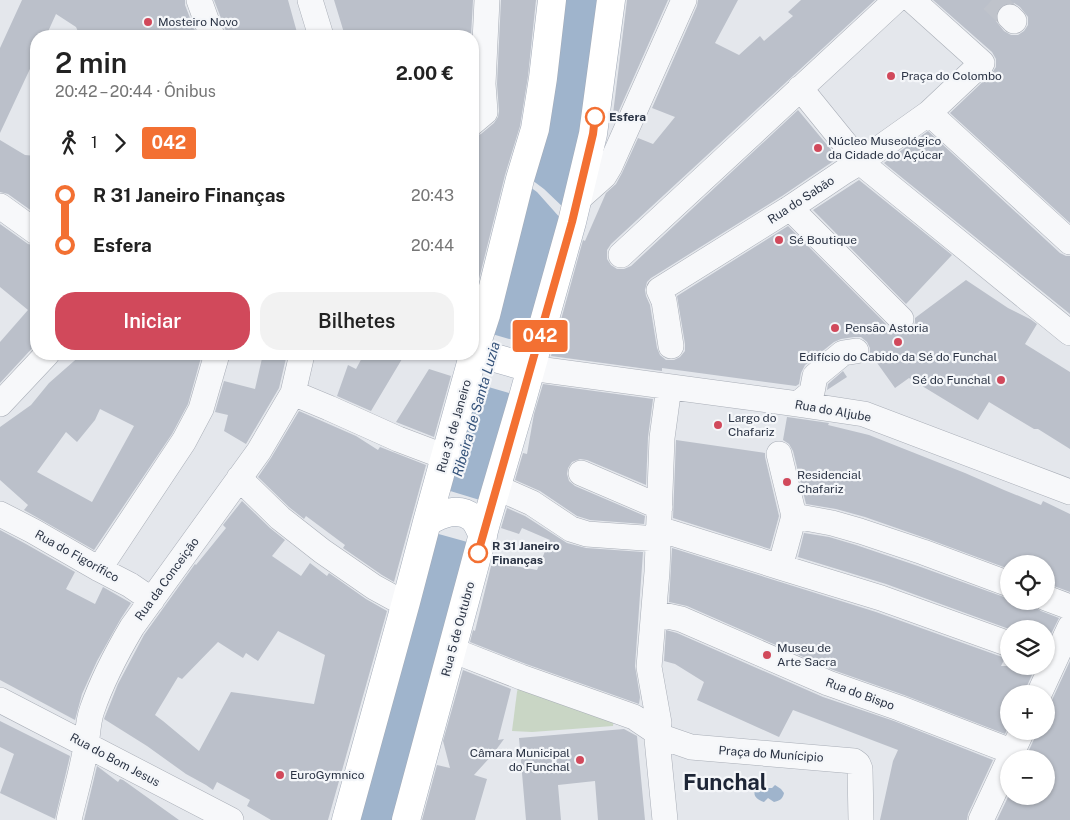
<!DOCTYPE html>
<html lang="pt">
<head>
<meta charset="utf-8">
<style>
  body { margin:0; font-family:"Public Sans",sans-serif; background:#f2f2f2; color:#222; height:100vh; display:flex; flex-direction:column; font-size:19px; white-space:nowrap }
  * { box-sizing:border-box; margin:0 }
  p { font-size:16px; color:#767676 }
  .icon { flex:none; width:28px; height:28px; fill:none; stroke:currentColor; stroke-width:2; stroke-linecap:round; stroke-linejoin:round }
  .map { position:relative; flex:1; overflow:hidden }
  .panel { position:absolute; left:30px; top:30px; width:449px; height:330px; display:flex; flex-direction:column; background:#fff; border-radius:20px; box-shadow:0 1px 4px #0004 }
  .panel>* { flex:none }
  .badge { padding:0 10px; border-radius:4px; font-size:18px; line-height:32px }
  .controls { position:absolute; left:1000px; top:555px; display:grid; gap:10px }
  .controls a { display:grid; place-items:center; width:55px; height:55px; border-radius:50%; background:#fff; box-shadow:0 1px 4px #0004; font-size:25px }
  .map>.badge { position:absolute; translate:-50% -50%; box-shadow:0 0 0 2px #fff }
  .legs { display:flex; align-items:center; gap:8px; height:55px; padding:0 25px; font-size:16px }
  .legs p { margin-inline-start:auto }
  .overview { display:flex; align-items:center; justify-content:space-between; height:85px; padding:0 25px }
  h1 { font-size:28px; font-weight:600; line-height:38px }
  .primary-button { display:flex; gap:10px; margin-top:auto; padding:10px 25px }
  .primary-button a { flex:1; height:58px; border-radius:20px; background:#d1495b; color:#fff; font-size:20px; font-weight:600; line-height:58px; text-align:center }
  .primary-button a+a { background:#f2f2f2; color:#222 }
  ul { padding:0 25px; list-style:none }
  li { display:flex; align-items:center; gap:18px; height:50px; font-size:19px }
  li i { display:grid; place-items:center; width:8px; height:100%; margin:0 6px; background:currentColor }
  li i::after { content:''; width:12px; height:12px; margin:-6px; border:4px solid; border-radius:50%; background:#fff }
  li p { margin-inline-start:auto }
  li:first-child i { background:linear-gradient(#0000 50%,currentColor 0) }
  li:last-child i { background:linear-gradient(currentColor 50%,#0000 0) }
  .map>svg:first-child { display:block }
  .green { fill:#c9d6c5 }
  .water { fill:#9fb4cc }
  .pier { fill:#e4e7ec }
  .building { fill:#bbc0ca; fill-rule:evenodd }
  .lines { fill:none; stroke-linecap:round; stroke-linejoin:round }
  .minor-tunnel { stroke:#bfc3cb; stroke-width:25; stroke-dasharray:25 12; stroke-linecap:butt }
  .minor-casing { stroke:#a9aeb7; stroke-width:26 }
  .major-casing { stroke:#a3abb8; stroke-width:29 }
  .minor { stroke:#f7f8fa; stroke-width:25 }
  .major { stroke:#fff; stroke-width:28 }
  .line-1-casing { stroke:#fff; stroke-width:11 }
  .line-1 { stroke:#f37032; stroke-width:8 }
  .poi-dot { fill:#d1495b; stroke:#f4f6f9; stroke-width:2 }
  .stop-1-dot { fill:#fff; stroke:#f37032; stroke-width:2.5 }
  .labels { text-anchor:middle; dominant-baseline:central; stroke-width:4.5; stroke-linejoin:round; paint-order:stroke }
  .poi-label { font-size:12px; fill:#2b3445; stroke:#f4f6f9; text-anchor:start }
  .stop-label { font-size:12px; font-weight:bold; fill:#2b3445; stroke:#f4f6f9; text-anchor:start }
  .street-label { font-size:12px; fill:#2b3445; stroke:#f4f6f9 }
  .water-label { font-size:14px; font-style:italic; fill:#34527a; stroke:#f4f6f9 }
  .town-label { font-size:22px; font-weight:bold; fill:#1d2536; stroke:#f4f6f9 }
</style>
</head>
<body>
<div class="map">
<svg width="1070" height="820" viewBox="0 0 1070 820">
  <rect width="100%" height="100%" fill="#e4e7ec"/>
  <path class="green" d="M519,685L614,716L613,726L532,732L512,731L517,692Z"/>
  <path class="water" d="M560,0H600L585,135L394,820H355Z
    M763,785H765L768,788H772L775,785L781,789L784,793C783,799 779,801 774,802L768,798L764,802C752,798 751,790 763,785Z"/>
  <path class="pier" d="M532,180L544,189L565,209L562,220L537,192L530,187Z
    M492,334L527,344L513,394L478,384Z
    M447,490L483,501L471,543L435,533Z"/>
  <path class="building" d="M22,0H185V5L197,36H80L76,27L56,14L46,36H36V56L0,133V48Z
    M214,0H288L298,36H226V31Z
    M334,0H473L471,36H345Z
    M501,0H536L528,76L520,126L505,175L478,283L472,282V137L481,134L494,123L498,117L499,111L497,84Z
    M627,0H668L617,115L613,114Z
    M698,0H738L715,43L739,55L760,36L764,41L793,16L788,12L801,0H875L611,244L607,250V259L611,265L617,269H624L631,266L798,110L838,158L782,196L651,278L647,282L645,290L646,296L650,305L657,348L660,355L666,360H674L680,357L685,351V344L677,296L788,226L886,324L884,327L891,335L895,332L904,333L911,329L915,323V318L966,280L1008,308L1030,319L1037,324L1025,344L1070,372V449L1038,429H1034L989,402L978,420L909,378L895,388L870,353V348L867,342L861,337H854L841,339L834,342L805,365L801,373L799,384L796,386L662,368V371L551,356L583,240L585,241L606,193L616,184L622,173L638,138L653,144L675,117L652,108L697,6Z
    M933,0H1070V223L950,113L992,73L996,67V59L992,52ZM1007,3H1014L1020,7L1028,17V25L1024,31L1018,35H1011L1004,31L996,21V13L1000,7Z
    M928,131L1060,253L1066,256H1070V314L884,163Z
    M0,140L25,155L36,156V214L8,194L0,192Z
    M859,180L952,255L906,304L813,210Z
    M0,224L28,244L36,246V344L0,383V342L28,310L0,287Z
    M82,354H202L188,404L172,434L94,550L24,510L28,505L0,480V427L31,405L49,383ZM100,409L134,426L92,502L37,472L66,432L77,442L95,420Z
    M263,354H287L279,388L246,444L224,431L228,415L215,412L224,381L255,389Z
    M364,354H405L371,411L337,396L348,365L356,369Z
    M429,369L451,376L434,437L396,422Z
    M843,371L847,377L827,390L828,384Z
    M543,384L653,399L648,437L646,485L587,460L580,459L572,462L568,468L567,474L569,481L575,486L645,516L644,524L590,520L577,516L540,491L515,480L523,453L527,454L534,414Z
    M299,411L356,436L378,450L380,447L426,465L394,582L382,575L343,548L345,545L306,516L304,519L289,507L258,477L271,458Z
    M787,417L829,423L828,425L869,435L965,473L1004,490L1041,505L1043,501L1070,514V592L1051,585L1046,584V564H1009V569L928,539L865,517L836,509L806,504L793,451L789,444L783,440Z
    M676,440L765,453V457L779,516L770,549L673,518Z
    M242,501L270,528L285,540L272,556L301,576L310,563L327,576L329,573L366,599L387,611L328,820H271L247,806L250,800L217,782L213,790L206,785L186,774L147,746L104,719L118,684L144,635L195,564L196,565L226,528L223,525ZM278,631L325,655L314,704L231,692L199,751L163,721L155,715L178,677L182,679L218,642L243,658L246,653L258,661Z
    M507,508L525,516L567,543L586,548L643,552L635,666L640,697L639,704L526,664L470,642L473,630L475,631L492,562L537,570L550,540L522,528L519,534L501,528Z
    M0,530L26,544L75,572L66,589L95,604L103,587L131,603L120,620L97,661L82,694L75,720L0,680Z
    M804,533L829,537L856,545L918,566L1004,597L1009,598V601H1032L1035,607L1041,611L1059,618L1046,644V629H1009L886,584L798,557Z
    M672,548L876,612L1005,658L1001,666H1036L1026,688L1025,694H1009V725L1005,734L904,695L833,670L687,606L669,602Z
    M666,630L677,633L823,697L894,721L993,760L968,814L967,820H880L893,761L898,750L793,710L779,737L697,700L704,682L675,664L664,661Z
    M1070,661V820H997L1009,795V796H1046V759H1025L1035,737L1036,731H1046V706L1052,700Z
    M463,670L511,689L498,740L504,739L493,754L474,775L487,779L475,820H422L437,765L450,768L443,741Z
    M0,721L70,756L55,819L0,793L14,754L0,747Z
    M624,729L637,736L645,820H598L595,781L558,785L561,820H526L519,738Z
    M97,766L118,782L120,779L123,780L179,820H84Z"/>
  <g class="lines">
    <path class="minor-tunnel" d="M992,0L1010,17"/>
    <g class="minor-casing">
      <path id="minor" d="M199,0L212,36
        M310,0L321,36
        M1010,17L1014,21
        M800,88L860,162L1070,333
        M929,113L1070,242
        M472,123L485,112L483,84L487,0
        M576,201L604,176L610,166L684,0
        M0,206L36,232
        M790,208L901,319
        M621,255L896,0
        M671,346L664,301L659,290L790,208L845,171L860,162L929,113L982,63L912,0
        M530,368L798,404L864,414L1070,492
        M293,393L329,408L398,439L435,453
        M0,404L47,354
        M798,404L812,392L815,376L843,353L856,351
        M779,454L794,516L780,567
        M581,473L660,507
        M239,478L280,518L322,551L374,587L394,598L406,602
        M507,492L532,503L571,529L587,534L658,539
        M0,514L33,531L99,569L130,585L152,600
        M794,516L832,523L860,531L923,552L1009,584
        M659,529L780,567L881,598L1009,644
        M99,569L184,441L201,409L217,354
        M1046,598L1070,607
        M654,613L681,619L828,683L899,708L1013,752
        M452,650L521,677L634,717L665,738L691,747L854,761L858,764L860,769L861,820
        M1039,694L1070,627
        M0,700L231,820
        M659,723L649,667L657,572L662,438L668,394
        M657,739L665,820
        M1009,759L1022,731
        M69,820C74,797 81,775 85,752C88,738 87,724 92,710C102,681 116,654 132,627L259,451L293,393L302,354
        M981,820L1009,760"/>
    </g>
    <g class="major-casing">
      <path id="major" d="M474,352L530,368
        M427,522C441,514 458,506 473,518C478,523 480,530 483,536
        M346,820L406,602L427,522L474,352L486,315L520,179L535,129L543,78L552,0
        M406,820L486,523L521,404L572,222L593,134L611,0"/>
    </g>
    <use href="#minor" class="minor"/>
    <use href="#major" class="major"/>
  </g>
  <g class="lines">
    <g class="line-1-casing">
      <path id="line-1" d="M478,553L572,222L593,134L595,117"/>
    </g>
    <use href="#line-1" class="line-1"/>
  </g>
  <g class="poi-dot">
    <circle cx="148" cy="22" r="5"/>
    <circle cx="891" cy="76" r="5"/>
    <circle cx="818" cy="148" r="5"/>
    <circle cx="779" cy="240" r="5"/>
    <circle cx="835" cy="328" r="5"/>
    <circle cx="898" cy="342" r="5"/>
    <circle cx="1001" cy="380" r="5"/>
    <circle cx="718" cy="425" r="5"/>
    <circle cx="787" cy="482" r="5"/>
    <circle cx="767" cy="655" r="5"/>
    <circle cx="580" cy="760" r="5"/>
    <circle cx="280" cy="775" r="5"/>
  </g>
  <g class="stop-1-dot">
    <circle cx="595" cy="117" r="9"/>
    <circle cx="478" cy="553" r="9"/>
  </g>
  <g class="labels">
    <g class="poi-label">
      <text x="158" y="22">Mosteiro Novo</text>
      <text x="901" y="76">Praça do Colombo</text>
      <text x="828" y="141">Núcleo Museológico<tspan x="828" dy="14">da Cidade do Açúcar</tspan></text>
      <text x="789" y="240">Sé Boutique</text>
      <text x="845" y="328">Pensão Astoria</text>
      <text x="898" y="357" text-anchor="middle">Edifício do Cabido da Sé do Funchal</text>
      <text x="991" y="380" text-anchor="end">Sé do Funchal</text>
      <text x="728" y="418">Largo do<tspan x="728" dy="14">Chafariz</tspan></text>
      <text x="797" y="475">Residencial<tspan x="797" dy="14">Chafariz</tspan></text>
      <text x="777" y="648">Museu de<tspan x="777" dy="14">Arte Sacra</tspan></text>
      <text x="570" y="753" text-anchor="end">Câmara Municipal<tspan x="570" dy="14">do Funchal</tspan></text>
      <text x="290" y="775">EuroGymnico</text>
    </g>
    <g class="stop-label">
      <text x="609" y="117">Esfera</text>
      <text x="492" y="546">R 31 Janeiro<tspan x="492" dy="14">Finanças</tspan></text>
    </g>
    <g class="street-label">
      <text transform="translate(801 200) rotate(-33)">Rua do Sabão</text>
      <text transform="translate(833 411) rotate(10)">Rua do Aljube</text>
      <text transform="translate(454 426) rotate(-74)">Rua 31 de Janeiro</text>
      <text transform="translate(77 556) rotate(29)">Rua do Figorífico</text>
      <text transform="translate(167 579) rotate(-54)">Rua da Conceição</text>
      <text transform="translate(458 629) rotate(-75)">Rua 5 de Outubro</text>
      <text transform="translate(860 694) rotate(20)">Rua do Bispo</text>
      <text transform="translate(771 754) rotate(4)">Praça do Munícipio</text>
      <text transform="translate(115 760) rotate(28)">Rua do Bom Jesus</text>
    </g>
    <g class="water-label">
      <text transform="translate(476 409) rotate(-74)">Ribeira de Santa Luzia</text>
    </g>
    <g class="town-label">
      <text x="725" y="782">Funchal</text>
    </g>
  </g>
</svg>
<div class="controls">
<a><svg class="icon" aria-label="locate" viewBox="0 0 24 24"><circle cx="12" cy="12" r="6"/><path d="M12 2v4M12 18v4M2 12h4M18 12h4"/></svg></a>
<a><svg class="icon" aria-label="layers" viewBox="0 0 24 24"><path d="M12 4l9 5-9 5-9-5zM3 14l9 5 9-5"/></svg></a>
<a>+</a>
<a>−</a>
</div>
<b class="badge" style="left:540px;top:336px;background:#f37032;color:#fff">042</b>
<section class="panel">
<div class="overview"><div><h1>2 min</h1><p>20:42 – 20:44 · Ônibus</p></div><b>2.00 €</b></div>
<div class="legs"><svg class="icon" aria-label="walk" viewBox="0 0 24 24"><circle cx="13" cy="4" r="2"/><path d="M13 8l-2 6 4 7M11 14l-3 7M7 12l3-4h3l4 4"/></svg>1<svg class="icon" aria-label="forward" viewBox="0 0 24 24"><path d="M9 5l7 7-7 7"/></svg><b class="badge" style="background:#f37032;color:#fff">042</b></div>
<ul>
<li><i style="color:#f37032"></i><b>R 31 Janeiro Finanças</b><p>20:43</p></li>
<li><i style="color:#f37032"></i><b>Esfera</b><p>20:44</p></li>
</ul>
<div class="primary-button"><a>Iniciar</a><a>Bilhetes</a></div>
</section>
</div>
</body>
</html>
